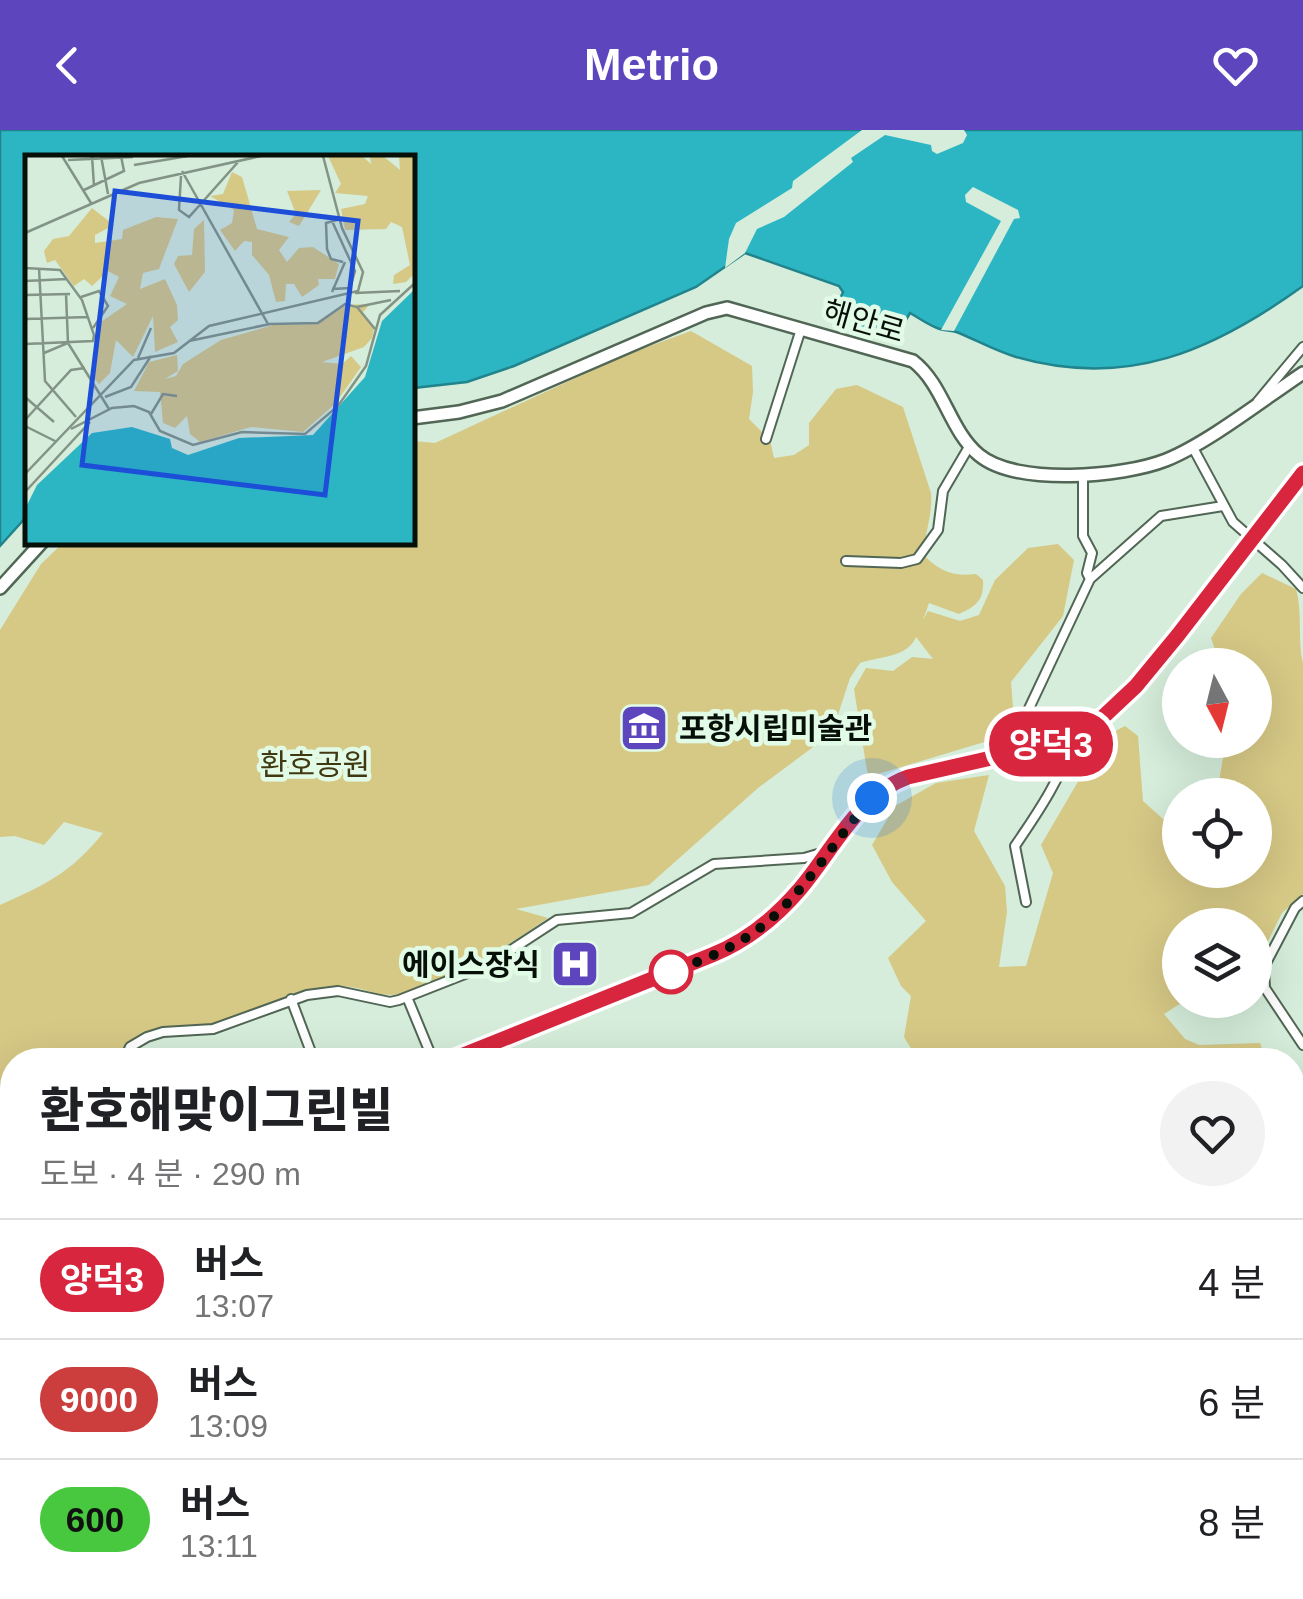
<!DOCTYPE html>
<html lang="ko">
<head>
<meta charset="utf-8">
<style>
  body { margin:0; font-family:Helvetica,"Noto Sans KR",sans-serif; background:#f2f2f2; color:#202124; height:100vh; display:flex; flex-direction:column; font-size:38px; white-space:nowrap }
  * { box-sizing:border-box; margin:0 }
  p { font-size:32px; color:#757577 }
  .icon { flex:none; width:55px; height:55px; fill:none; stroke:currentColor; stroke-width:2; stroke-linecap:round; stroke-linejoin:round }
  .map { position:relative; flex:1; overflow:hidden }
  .details { position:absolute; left:0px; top:918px; width:1305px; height:552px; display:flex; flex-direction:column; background:#fff; border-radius:40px 40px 0 0; box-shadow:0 10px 40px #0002 }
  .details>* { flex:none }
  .badge { padding:0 20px; border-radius:32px; font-size:35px; line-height:65px }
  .needle { width:65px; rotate:173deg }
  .controls { position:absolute; left:1162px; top:518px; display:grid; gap:20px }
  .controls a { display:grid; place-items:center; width:110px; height:110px; border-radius:50%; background:#fff; box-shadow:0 10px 40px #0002; font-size:50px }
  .you { position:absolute; width:50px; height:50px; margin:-25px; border:8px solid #fff; border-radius:50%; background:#1a73e8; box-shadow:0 0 0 15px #1a73e833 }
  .map>.badge { position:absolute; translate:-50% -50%; box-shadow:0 0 0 5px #fff }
  .round { display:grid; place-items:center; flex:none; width:105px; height:105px; border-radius:52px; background:#f2f2f2 }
  .head { display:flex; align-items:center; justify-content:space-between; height:170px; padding:0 40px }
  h1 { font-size:48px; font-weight:800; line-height:75px }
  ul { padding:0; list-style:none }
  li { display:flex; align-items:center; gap:30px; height:120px; padding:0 40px; border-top:2px solid #e0e0e0 }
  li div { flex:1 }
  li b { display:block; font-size:38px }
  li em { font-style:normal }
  li .badge { min-width:110px; font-weight:700; text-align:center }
  header { display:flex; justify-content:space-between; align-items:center; height:130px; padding:0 40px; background:#5d45bd; color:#fff; font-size:45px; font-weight:800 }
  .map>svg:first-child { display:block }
  .green { fill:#d6c885 }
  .water { fill:#2cb6c4; stroke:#21848c; stroke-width:2.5 }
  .pier { fill:#d5edda }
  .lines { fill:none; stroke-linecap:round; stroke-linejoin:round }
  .street-casing { stroke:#516655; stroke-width:12 }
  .secondary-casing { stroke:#516655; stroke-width:16 }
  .primary-casing { stroke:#516655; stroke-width:18 }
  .street { stroke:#fff; stroke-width:8 }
  .secondary { stroke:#fff; stroke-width:11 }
  .primary { stroke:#fff; stroke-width:12 }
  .line-casing { stroke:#fff; stroke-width:22 }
  .line { stroke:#d7263d; stroke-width:15 }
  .walk { stroke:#070f09; stroke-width:10; stroke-dasharray:0 18 }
  .stop-dot { fill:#fff; stroke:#d7263d; stroke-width:5 }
  .labels { text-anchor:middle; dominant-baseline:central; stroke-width:9; stroke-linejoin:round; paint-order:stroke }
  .street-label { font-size:30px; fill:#070f09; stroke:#e2fbe7 }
  .poi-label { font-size:30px; font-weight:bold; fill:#070f09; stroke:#e2fbe7; text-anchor:start }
  .park-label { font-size:30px; fill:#403811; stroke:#e2fbe7 }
  .inset-road { fill:none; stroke:#839486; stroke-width:2.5 }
  .view { fill:#1d4ed8; fill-opacity:0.15; stroke:#1d4ed8; stroke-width:5 }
  .inset-edge { fill:none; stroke:#070f09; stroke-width:5 }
</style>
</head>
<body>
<header><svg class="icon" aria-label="back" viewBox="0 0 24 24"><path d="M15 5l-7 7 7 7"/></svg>Metrio<svg class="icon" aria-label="heart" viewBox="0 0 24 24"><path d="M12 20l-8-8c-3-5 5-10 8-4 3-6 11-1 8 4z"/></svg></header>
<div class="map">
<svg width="1303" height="1469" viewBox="0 0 1303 1469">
  <rect width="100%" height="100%" fill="#d5edda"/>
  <path class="green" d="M691,201L752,236L753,262L749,289L770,310L774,328L794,325L809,315V293L836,259L857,255L903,277L931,363C933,383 925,403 923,424C938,441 954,447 976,444L983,450C984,470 977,476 959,484L929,473L923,490L928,481L960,491L979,485L995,450L1028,418L1058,414L1074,430L1063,486L1011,552L1014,591L1001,607L868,647L854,559L866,538L893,541L912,527L933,529L916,507C907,528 880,526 860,533L850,548L832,603L758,658L649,755L516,779L548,788C505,817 463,846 413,861C377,872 369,856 338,856C291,856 251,891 206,897C182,900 160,894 138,906C128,911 124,920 120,930H12V1019L0,1021V775C45,755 71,743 103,703L64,692L44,715L15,706L0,707V500L41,434L63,413L412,412L413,311L435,313L623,226Z
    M1262,443L1296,459C1303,485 1297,508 1303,534V764L1282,783L1258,831H1255V795H1180V870H1186L1164,884L1185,909L1199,915L1260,913L1266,930H918L904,907L911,866L901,856L888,828L926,791L892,752L872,715L895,676L936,653L989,645L974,701L1005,756L1007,782L999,837L1026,836L1053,743L1041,715L1104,607L1125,596L1138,606L1143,671L1163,689L1180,697V740H1255V665H1212L1218,657L1226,610H1255V535H1220L1211,508L1241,464Z
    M1303,1035V1221L1293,1228V1041Z
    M12,1432V1458H79L83,1469H0V1436Z
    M553,1458H677L707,1469H558Z"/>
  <path class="water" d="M0,0H1303V156C1213,221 1127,259 1016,227C996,221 978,211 959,203C952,200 944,201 937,198C927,194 919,188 910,183L894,210L860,204L834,184L843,162L839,156L745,123L696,157L514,236L467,252L413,258L412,28H28L27,386L0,416Z"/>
  <path class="pier" d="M862,0H964L967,5L963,13L937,24L932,21L931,15L885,5L851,28L853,32L784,87L757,99L745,123L725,138L729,109L736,93L792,58L793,51Z
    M973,57L1018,80L1020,88L1014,89L954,201L941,200L1001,91L966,72L965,65Z"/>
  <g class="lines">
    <g class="street-casing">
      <path id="street" d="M1258,271L1303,217
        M766,309L801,199
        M1192,316L1233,392L1282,435L1303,458
        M1083,344V406L1092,423L1087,443L1090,449
        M846,431L901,433L917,429L938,400L943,361L970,315
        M1008,623L1090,449L1161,386L1223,376
        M1303,771L1295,778L1264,837L1265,858L1303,915
        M1026,772L1015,716C1039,681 1063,645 1075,605
        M407,867L433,930
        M291,869L314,930
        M124,930L130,917L147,907L163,902L213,899L307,865L338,861L390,872L399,870L488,835L557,790L631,783L714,734L804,728L828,721
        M0,1024L12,1023
        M0,1123L2,1112L12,1110
        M0,1163L12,1165
        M0,1229L12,1220
        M0,1233L12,1251
        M0,1277L12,1269
        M958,1458L959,1469
        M101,1467L126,1458"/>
    </g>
    <g class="secondary-casing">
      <path id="secondary" d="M412,288L459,282L502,271L706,183L727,178L913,231C944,255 949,300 979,325C1016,356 1123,347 1166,330C1208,313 1264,269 1303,243
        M0,458L42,412
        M846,1458L855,1469"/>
    </g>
    <g class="primary-casing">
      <path id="primary" d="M451,930L712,825C747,811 776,788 800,759C833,721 858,664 908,647L1048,615L1075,605L1103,587L1136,556L1178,505L1303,343
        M0,1074L12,1071
        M0,1296L12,1314
        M97,1458L102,1469
        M1294,1469L1303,1464"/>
    </g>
    <use href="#street" class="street"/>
    <use href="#secondary" class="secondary"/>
    <use href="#primary" class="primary"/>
  </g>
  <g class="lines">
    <g class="line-casing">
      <path id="line" d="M451,930L712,825C747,811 776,787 800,759C833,720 858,665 908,647L1048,615L1075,604L1103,587L1136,556L1178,505L1303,343"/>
    </g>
    <use href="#line" class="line"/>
    <path class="walk" d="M671,842L659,847C692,834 727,822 756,801C804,766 833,711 872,668"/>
  </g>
  <defs>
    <g id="museum-square" transform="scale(2.5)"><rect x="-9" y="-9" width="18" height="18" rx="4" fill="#5d45bd" stroke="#e2fbe7"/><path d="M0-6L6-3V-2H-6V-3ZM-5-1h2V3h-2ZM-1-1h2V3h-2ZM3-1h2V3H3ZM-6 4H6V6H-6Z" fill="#fff"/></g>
    <g id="hospital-square" transform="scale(2.5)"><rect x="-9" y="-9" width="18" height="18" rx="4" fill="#5d45bd" stroke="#e2fbe7"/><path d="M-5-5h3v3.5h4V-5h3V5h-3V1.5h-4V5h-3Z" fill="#fff"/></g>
  </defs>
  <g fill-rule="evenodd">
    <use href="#museum-square" x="644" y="598"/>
    <use href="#hospital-square" x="575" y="834"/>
  </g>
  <circle class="stop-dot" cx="671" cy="842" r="20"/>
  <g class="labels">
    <g class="street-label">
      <text transform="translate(864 191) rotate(16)">해안로</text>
    </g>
    <g class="poi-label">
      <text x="679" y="598">포항시립미술관</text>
      <text x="540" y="834" text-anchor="end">에이스장식</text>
    </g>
    <g class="park-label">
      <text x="315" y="634">환호공원</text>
    </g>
  </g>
  <g transform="translate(25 25)">
    <rect width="390" height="390" fill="#d5edda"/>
    <path d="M303,1H337L346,9L345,1H358L375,15L374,1H390V118L381,127L368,129L369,120L385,110L377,72L366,67L361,74L320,75L316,54L340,49L343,41L310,38L316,29ZM207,17L217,22L232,74L264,82L254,95L262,107L274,93L288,92L314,109L310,124H293L294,130L277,142L269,129H261L260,146L251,147L244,120L227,100V87L219,86L210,96L195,75L207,68L209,55L185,41L198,39ZM296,35L274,71L264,67L271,59L262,36ZM67,53L89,70L70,80V88L97,84L98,75L131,62L153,64L134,114L118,118L115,134L140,124L152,150L153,165L145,172L153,187L130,197L128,161L108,202L91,185L85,218L74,229L67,221L73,169L102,149L85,141L94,122L83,116L67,131L59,124L49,131L30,105L22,108L19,96L28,84L44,81ZM179,65L180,117L164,137L149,109L153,101L167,100L169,74ZM345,149L338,157L349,173L347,183L339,192L297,207L317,209L326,201L336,212L310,249L278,277L226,272L175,287L165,279L162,261L150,273L138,268L135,237L109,236L124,207L152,200L153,216L140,224L151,221L158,209L196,185L248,170L288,169L319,150Z" fill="#d6c885"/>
    <path d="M390,134V389H0V354L12,330L67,278L107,272L145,284L147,293L163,300L214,283L288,280L340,222L357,166Z" fill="#2cb6c4"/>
    <path class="inset-road" d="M37,1L66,48M67,1L69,31M76,1L83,39M43,5L108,2M109,10L163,1M157,16L243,169M156,21L154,55L164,62L214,6M59,35L99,16L96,1M312,65L301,68L302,94L306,104L318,107M0,78L114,28L236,1M0,113L35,115L57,145L69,180L68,186L0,189M14,113L20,226L51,262M0,126L42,124M307,134L325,133L330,116L307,66M307,137L320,107M330,138L375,136M0,140L45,139M56,142L74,136L83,151L68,173M332,152L366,145M0,164L63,162M164,186L245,169L293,168L320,149L332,152L350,174M43,188L84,254M19,198L43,188L41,139M113,203L126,173M0,242L29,267M80,242L106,232L126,201M126,259L138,239L152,241M0,265L46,215L60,213M0,271L30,286M46,274L87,253L109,251L124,257L135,276L168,290L217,277L280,279L313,251L341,211L355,160L390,128M0,319L109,205L149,198L184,171L333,136L338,117L317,73L298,1M0,337L65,267"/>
    <path class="view" d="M90,36L333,66L300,340L57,310Z"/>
    <rect width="390" height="390" class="inset-edge"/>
  </g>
</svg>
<div class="controls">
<a><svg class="needle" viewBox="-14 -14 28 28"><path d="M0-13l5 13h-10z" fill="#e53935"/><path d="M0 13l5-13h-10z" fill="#757577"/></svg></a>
<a><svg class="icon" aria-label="locate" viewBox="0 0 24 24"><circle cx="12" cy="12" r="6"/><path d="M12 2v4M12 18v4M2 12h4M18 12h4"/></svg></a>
<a><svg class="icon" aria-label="layers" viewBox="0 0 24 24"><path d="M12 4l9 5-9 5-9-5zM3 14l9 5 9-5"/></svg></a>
</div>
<div class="you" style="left:872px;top:668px"></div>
<b class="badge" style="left:1051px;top:614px;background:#d7263d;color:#fff">양덕3</b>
<section class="details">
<div class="head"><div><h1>환호해맞이그린빌</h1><p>도보 · 4 분 · 290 m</p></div><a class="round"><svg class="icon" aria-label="heart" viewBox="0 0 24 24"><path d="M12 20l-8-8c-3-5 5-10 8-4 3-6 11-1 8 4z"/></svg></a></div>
<ul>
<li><span class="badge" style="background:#d7263d;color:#fff">양덕3</span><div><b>버스</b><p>13:07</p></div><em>4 분</em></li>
<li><span class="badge" style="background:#cc3d3d;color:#fff">9000</span><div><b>버스</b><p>13:09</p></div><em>6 분</em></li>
<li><span class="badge" style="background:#47c83e;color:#111">600</span><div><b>버스</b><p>13:11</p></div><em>8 분</em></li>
</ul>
</section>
</div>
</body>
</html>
